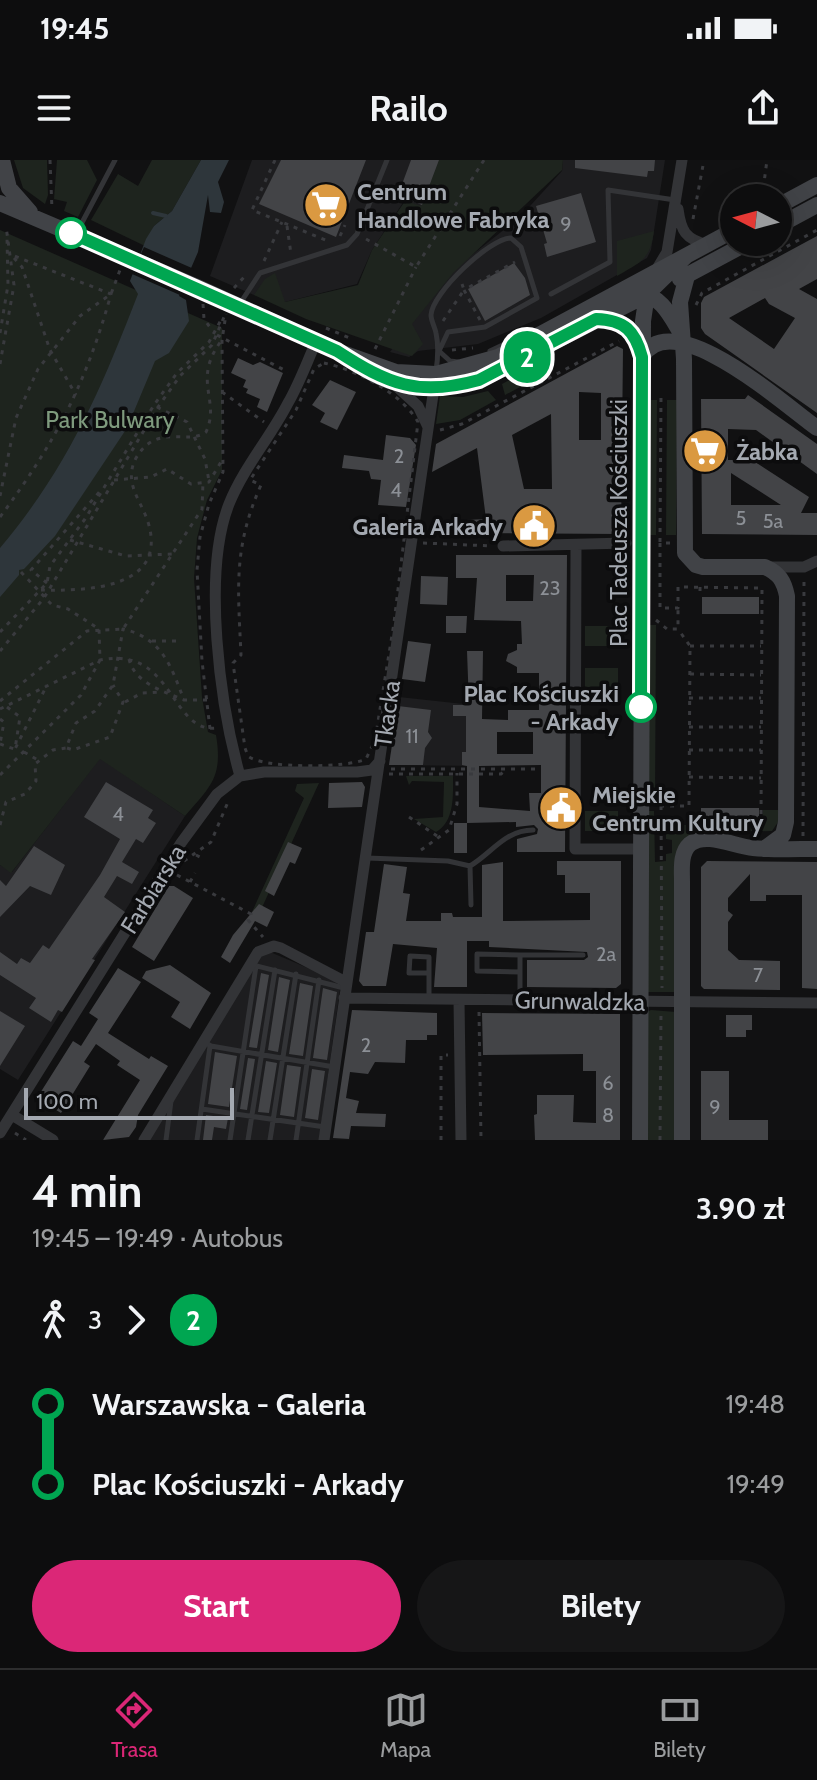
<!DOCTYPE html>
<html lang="pl">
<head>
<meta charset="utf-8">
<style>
  body { margin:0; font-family:Cabin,sans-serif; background:#161617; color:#f1f3f6; height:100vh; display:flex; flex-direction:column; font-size:30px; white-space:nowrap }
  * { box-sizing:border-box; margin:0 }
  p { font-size:26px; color:#9a9c9e }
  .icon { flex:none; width:44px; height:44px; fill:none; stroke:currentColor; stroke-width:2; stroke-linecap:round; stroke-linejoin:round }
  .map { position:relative; height:980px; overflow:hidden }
  .drawer { display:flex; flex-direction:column; background:#0d0d0e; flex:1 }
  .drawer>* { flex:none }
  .badge { padding:0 16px; border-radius:26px; font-size:28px; line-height:52px }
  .needle { width:52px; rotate:276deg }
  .buttons { position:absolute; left:720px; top:24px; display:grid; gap:16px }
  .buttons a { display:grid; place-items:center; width:72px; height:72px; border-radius:50%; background:#0d0d0e; box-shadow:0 8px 32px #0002,0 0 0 2px #2d2d2e; font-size:40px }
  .scale { position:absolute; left:24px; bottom:20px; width:210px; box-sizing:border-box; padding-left:8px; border:4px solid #a4a9b1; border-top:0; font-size:22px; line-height:28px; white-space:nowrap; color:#a4a9b1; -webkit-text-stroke:6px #0c0c0d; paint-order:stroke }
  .map>.badge { position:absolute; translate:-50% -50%; box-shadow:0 0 0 4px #fff }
  .legs { display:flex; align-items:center; gap:12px; height:88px; padding:0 32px; font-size:26px }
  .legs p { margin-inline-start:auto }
  .headline { display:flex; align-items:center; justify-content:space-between; height:136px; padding:0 32px }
  h1 { font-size:44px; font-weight:700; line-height:60px }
  .action { display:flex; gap:16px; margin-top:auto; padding:16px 32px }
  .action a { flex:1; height:92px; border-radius:48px; background:#db2777; color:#fff; font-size:32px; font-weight:700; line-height:92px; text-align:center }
  .action a+a { background:#161617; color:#f1f3f6 }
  ul { padding:0 32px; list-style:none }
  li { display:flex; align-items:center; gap:28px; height:80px; font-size:30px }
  li i { display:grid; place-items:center; width:12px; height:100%; margin:0 10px; background:currentColor }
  li i::after { content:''; width:20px; height:20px; margin:-10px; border:6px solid; border-radius:50%; background:#0d0d0e }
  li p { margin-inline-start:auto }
  li:first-child i { background:linear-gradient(#0000 50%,currentColor 0) }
  li:last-child i { background:linear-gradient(currentColor 50%,#0000 0) }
  .status { display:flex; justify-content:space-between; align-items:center; height:56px; padding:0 40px; background:#0d0d0e; direction:ltr }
  .status svg { height:22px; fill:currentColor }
  header { display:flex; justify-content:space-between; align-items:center; height:104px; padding:0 32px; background:#0d0d0e; font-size:36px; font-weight:700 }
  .tabs { display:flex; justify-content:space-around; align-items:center; height:112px; border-top:2px solid #2d2d2e; background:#0d0d0e; font-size:22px; color:#9a9c9e }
  .tabs a { display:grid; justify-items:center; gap:4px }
  .tabs .selected { color:#db2777 }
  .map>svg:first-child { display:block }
  .built { fill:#1d1d1f }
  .green { fill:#1e241e }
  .water { fill:#2e363b }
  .pier { fill:#111112 }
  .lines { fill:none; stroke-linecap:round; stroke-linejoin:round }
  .stream { stroke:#2e363b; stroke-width:4 }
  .building { fill:#434447; fill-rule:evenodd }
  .path { stroke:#393a3e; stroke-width:3; stroke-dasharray:4 6; stroke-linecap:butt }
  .lane { stroke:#333437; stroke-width:5 }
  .street { stroke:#333437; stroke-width:11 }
  .secondary { stroke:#414347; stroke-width:16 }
  .line-1-casing { stroke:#fff; stroke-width:18 }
  .line-1 { stroke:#00a651; stroke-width:12 }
  .stop-1-dot { fill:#fff; stroke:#00a651; stroke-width:4 }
  .labels { text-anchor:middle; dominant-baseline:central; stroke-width:7; stroke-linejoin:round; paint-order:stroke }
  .number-label { font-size:20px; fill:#8c9096 }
  .poi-label { font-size:24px; font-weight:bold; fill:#a4a9b1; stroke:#0c0c0d; text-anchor:start }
  .park-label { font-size:24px; fill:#7e9a7d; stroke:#0c0c0d }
  .street-label { font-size:24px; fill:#a4a9b1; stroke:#0c0c0d }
  .stop-label { font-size:24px; font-weight:bold; fill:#a4a9b1; stroke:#0c0c0d; text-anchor:end }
</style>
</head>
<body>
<div class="status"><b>19:45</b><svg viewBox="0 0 49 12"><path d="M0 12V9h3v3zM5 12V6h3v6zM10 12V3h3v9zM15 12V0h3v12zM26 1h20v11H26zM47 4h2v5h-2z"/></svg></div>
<header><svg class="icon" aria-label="menu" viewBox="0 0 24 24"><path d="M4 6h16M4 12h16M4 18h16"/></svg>Railo<svg class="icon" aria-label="share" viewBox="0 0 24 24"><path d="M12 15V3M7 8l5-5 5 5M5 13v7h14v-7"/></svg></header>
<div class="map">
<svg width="817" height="980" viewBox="0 0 817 980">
  <rect width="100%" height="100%" fill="#111112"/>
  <path class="built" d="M252,0H443L423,49L404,41L372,90L357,124L285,142L254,135L210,116Z
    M563,0H665L651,90L647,98L541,158L478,184L418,191L409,197L390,192L449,113L520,57L562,11Z
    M399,537L482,546L481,606L389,605Z
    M100,598L185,656L18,920L0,909V705L12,712Z
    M270,792L341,822L319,980H148L262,795Z"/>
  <path class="green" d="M14,0H47L48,35L45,44L23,28Z
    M57,0H87L97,20L78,57L64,51L67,42L54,39Z
    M152,0H201L172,51L154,66L145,86L91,60L118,14L138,26Z
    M439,0H563L562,10L453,113L412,164L423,184L412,196L306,159L254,135L265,119L275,113L285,142L358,125L372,90L405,41L421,46Z
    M0,70L222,168V310L207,340L197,378L194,418L202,537L208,572L216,575C223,617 211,626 185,656L100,599L11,713L0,705Z
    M654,71C650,100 641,102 617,116V81Z
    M546,200L554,209L505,235L502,224Z
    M488,231L496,240L460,260L436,264L440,236L463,237Z
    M647,240H657L656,375H647Z
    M667,240H677L676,375H666Z
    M646,465H656L655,641H645Z
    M585,466H618V486H585Z
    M585,508H618V532H585Z
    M406,616H453C453,635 455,661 436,672L414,659L443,657L444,622L412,621L409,625Z
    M319,623L259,754L252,752L304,638L295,631L297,624Z
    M763,650H778V662L772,671L706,672L688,677L676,832H647L645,651H654L655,702L666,701V694L672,693V680L666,679V665H762Z
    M585,651H618V671H585Z
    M651,850L676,852L678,980H644L647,852Z"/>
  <path class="water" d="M201,0H229L218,22L224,42L221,53L210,52L208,35L198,92L179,136L186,140L189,161L169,193L155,201L127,268L55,376L24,409L19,410V415L0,437V388C68,307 100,232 138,134L130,121L146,79L154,66L172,51Z"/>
  <path class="pier" d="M144,87L194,109L183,135L189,139L132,114Z"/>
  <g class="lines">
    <path class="stream" d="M153,53L166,56"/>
  </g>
  <path class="building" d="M281,0H366L336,77L259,44Z
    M411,0H439L422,45L398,35Z
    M575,0H655L654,11H648L647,17L575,8Z
    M581,33L596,82L547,97L544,84L547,83L536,46Z
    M817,76V119L799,129L817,139V253L705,174L701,168V143L704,137ZM765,138L769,144L795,158L774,189L729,158Z
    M514,103L525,118L530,135L485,161L468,129Z
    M617,186L623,189L621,374L445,373L447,361L486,359L477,288L432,312L436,284ZM579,232L601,233V280H579ZM551,254L552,329H524L512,275Z
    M238,198L253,205L260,202L283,213L267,252L257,247L260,239L246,233L248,229L243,227L246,220L231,213Z
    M330,220L356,232L337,270L320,262L325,253L312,245Z
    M748,235L817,284V314L756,270L728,269V300H752L809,337L801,353H817V375L702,374L701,239H745ZM731,313L781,345H731Z
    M386,275L410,278L416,285L406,347L378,345L381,320L371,319L369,311L342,308L344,295L383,300Z
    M456,395H567L565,692H517V679L537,674L538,669L534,665L516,667V662L467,663V606L462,605V592H466V556H453V545H469L467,491H483L482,559L508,560V550H539V513H517V507L506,501L508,494L517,490V484H522L521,461L474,460L477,418H456ZM506,415H534L533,441H506ZM497,572H533V594H497ZM541,605V633H529L530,651L479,647V606Z
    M421,416L448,417L447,445L420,444Z
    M702,437H759V454H702Z
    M446,456H467L466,473H446Z
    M408,481L431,484L425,522L402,519Z
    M398,546L431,550L428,572L432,578L425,588L423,605H389Z
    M106,622L153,650L148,658L156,663L143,683L136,679L122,702L139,712L132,724L117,716L104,737L125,752L92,799L95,800L62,852L58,850L51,862L29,848L36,838L0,815V792L17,804L21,798L30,803L43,785L49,789L100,715L120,679L84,657Z
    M362,622L365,627L362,647L328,648L329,623Z
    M701,648H759V665H701Z
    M454,663H467V693H454Z
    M288,682L302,688L295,704L290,702L274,736L265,731Z
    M34,686L65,705L51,735L30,726L0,757V720L6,726Z
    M557,701H621V824L616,828L527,827V800H584L588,797L587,792L489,787V781H467V827H434L437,788L393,784L386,826H363L359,821L366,772H374L384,704L407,707L403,733L410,734L406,761H441V753H452L453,757H482V705L503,702V761L590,760V733H565V715H557Z
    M707,701L817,702V829L802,828V735H766V741H750V714L728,738V751L733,755L728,762V790L739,800L780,801V830L704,829L701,826V707Z
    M169,726H174L193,738L154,801L132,787Z
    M259,744L274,752L267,767L255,761L230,803L221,797L233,775Z
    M170,805L211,833L190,869L171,857L180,842L142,818L146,811Z
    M118,808L141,822L108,873L149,899L151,896L168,906L138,955L136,967L129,977L103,980L140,920L117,905L120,901L96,884L84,902L90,906L61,953L37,938L73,881L81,886L98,859L89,853Z
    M261,813L269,815L257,888L249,887Z
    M279,817L290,820L278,892L268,890Z
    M300,823L313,826L303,896L289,894Z
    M323,828L337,832L327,900L313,898Z
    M352,850L437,853V875H427V880H406L405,903L375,902L368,914L350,912L346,938L359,941L356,953L386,954L385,967L351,966L349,979L333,978Z
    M0,851L25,866L0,906Z
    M482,853L620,854V980H535L534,955L537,954V935H574L573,962L596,963V911H583V894L483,895Z
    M726,855H752V870H746V877H726Z
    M215,892L237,896L229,947L208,944Z
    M248,898L255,899L247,950L240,949Z
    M266,901L277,903L269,953L258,952Z
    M287,905L301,907L294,957L280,955Z
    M312,909L325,911L318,960L305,958Z
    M701,911H729V960H768V980H701Z
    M206,955L228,958L226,969L214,967L212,980H203Z"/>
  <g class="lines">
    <path class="path" d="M50,0L52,50
      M275,0L252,50L328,81
      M762,38L767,0
      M418,56L443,69
      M693,59L704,0
      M287,66L291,94
      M340,76L345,65
      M366,79L416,107L484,0
      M14,98L22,107L50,190L76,235
      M264,101L282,62
      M234,128L245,116
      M203,144L204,159L212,170
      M696,145L702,133L817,70
      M480,160L464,130L515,102
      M443,161L464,130L462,124
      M326,168L352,179
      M0,173L8,125L7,78
      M217,175L288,212
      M375,189L416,107
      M452,190L473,188
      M324,203C357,210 401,233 418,262L394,463L375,580L366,599C348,608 263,609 248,596L245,588L233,503L241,495C238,428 233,388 261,325L250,320L296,250L314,209Z
      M0,204L14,125L6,66
      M222,232L264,262
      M157,247L187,262L205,299L209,321
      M440,270L462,264L619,181
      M114,320L151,317L167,309L191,324L209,322L221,302
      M0,336L16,258L38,209L80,156L111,134L120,110
      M0,357C55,283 86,224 111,134L12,95
      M70,380L126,396L172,394
      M660,382L661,234
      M423,383L492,386
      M670,383H660V448H678V427L762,428L761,664
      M21,412L52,445L68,449L99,469
      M47,423L31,410L102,329
      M700,427V437
      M41,430C84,431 169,430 148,362C141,340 123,323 136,298C157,262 188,286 206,272C221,240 191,220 222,180
      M656,460L667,469H678V448
      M0,472L47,423L50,406L85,359L154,245L177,213L209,182L221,160
      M152,481H182
      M690,486H761
      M0,491L44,438L158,247L180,216L212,185L224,157
      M129,499C134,523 165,532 184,540
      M690,514L761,515
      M689,538H761
      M0,541L87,471L123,469L202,349L203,322
      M125,542L142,533L162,532
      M7,547L20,557L15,589L47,525
      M0,549L100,500C174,485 170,574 217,568
      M0,559L4,562L0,584
      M689,567H761
      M210,569L202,501L197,410L200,377L209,344L223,312L222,180L226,154
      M0,584L17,590
      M67,588L73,590L110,577L123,542L113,525
      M689,590H761
      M24,592L38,600
      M391,609H541
      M389,614H501L507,609
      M0,615L81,535L100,500L99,469
      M689,617L761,618
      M660,646H689L690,486L678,469
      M661,646L662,828
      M409,657L437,676
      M0,665L6,642L25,634L36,621L35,604L53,590L66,588L76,563L95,551L113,525L123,469C162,478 171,506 184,540H213
      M803,676L804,419
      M421,690L449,670L457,644V613
      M196,695L204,699
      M184,701L211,682L228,642
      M177,715L251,754L248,760L263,777
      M190,722L195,713
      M479,852L481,980
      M15,973L26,980
      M441,980V895H448
      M660,980L661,852"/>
    <path class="lane" d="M76,74L115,0
      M551,134L610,102L608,30L675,40
      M239,145L260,113L347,85L357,74L387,0
      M490,191L513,180
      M436,211C438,198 439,187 436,173C435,167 431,161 431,155C432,133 490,78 511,78L521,87L537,138L485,167L448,172L439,191L450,201L458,202
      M367,698L448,701L470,706C492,693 505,670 533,670
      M470,706L471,745
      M520,795L477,794V811L520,812
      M253,805L344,828
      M429,813H409L410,796L429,797V839
      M520,840V795H583
      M204,882L211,886L334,907
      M202,949L325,967
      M166,980L171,941
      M197,980L210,886
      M230,980L256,806
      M248,980L275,810
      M270,980L296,814
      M296,980L319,820"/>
    <path class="street" d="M678,49C681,71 685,79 708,85
      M658,107L667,92L682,0
      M395,225L418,246L428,267
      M503,386L626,383
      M576,386L575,689H641
      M767,407H804L817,401
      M240,616C220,545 202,413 229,344C244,307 270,278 288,243C299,224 307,202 316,182
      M344,838L817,843
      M459,840L461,980
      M12,955L53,980
      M0,973L181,683L217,634L240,616L264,612H357L372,610L380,601
      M144,980L258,792L274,786L281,788L346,822
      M324,980L434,228"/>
    <path class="secondary" d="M2,0L9,28L30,52
      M0,43L195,126L337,191L396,212L436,214L498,197L734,70
      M778,46L817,25
      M778,66L817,45
      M687,116L680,142L684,199L685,393L696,405L703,407H765C779,413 784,421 787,436L786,662L783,675L764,689
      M680,119L749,82
      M640,134C660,135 670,155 679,170
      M598,159C620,160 634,166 640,188
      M642,197C672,143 786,246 817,268
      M368,211C404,232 441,231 479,220L652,132
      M640,980L643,161L647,134L686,96
      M682,980V721C682,709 680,693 690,684C707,671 735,687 753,688C774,690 796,689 817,689"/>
  </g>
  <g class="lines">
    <g class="line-1-casing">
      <path id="line-1" d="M71,73L337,191C388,224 418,237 479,220L596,159C625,160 635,171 642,197L641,547"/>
    </g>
    <use href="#line-1" class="line-1"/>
  </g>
  <defs>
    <g id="supermarket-disc" transform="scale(2.3)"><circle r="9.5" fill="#da9941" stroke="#0c0c0d"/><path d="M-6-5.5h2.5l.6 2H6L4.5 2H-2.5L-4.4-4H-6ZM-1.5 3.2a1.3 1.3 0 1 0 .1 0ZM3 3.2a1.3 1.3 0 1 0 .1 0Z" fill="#fff"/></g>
    <g id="civic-disc" transform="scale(2.3)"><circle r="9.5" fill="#da9941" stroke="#0c0c0d"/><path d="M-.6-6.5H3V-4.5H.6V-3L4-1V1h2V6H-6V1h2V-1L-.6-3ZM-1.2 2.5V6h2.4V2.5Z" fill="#fff"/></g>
  </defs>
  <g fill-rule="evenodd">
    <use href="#supermarket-disc" x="326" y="45"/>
    <use href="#supermarket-disc" x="705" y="291"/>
    <use href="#civic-disc" x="534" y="366"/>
    <use href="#civic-disc" x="561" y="648"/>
  </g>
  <g class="stop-1-dot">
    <circle cx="71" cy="73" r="14"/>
    <circle cx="641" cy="547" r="14"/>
  </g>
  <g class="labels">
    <g class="number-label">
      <text x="566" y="64">9</text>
      <text x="399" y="296">2</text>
      <text x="396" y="330">4</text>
      <text x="741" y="358">5</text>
      <text x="773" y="361">5a</text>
      <text x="550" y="428">23</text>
      <text x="412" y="576">11</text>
      <text x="118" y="654">4</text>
      <text x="606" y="794">2a</text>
      <text x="758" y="815">7</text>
      <text x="366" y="885">2</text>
      <text x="608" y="923">6</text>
      <text x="715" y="947">9</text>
      <text x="608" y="955">8</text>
    </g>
    <g class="poi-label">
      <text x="357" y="31">Centrum<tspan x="357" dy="28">Handlowe Fabryka</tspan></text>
      <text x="736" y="291">Żabka</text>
      <text x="503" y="366" text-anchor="end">Galeria Arkady</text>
      <text x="592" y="634">Miejskie<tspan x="592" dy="28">Centrum Kultury</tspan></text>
    </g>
    <g class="park-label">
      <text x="110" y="259">Park Bulwary</text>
    </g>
    <g class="street-label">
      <text transform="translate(618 363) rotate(-90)">Plac Tadeusza Kościuszki</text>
      <text transform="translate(387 554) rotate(-82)">Tkacka</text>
      <text transform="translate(153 729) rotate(-58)">Farbiarska</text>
      <text transform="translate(580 841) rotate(1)">Grunwaldzka</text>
    </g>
    <g class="stop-label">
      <text x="619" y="533">Plac Kościuszki<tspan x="619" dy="28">- Arkady</tspan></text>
    </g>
  </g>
</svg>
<div class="buttons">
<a><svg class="needle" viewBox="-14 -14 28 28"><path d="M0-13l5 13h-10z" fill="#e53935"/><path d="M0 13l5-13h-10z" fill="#9a9c9e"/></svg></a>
</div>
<div class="scale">100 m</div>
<b class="badge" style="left:527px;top:197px;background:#00a651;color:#fff">2</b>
</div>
<section class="drawer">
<div class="headline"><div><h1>4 min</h1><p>19:45 – 19:49 · Autobus</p></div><b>3.90 zł</b></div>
<div class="legs"><svg class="icon" aria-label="walk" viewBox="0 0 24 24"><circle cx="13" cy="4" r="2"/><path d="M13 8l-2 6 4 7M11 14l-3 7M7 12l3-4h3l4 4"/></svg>3<svg class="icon" aria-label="forward" viewBox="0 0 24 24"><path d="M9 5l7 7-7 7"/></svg><b class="badge" style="background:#00a651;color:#fff">2</b></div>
<ul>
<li><i style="color:#00a651"></i><b>Warszawska - Galeria</b><p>19:48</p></li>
<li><i style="color:#00a651"></i><b>Plac Kościuszki - Arkady</b><p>19:49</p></li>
</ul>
<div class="action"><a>Start</a><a>Bilety</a></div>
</section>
<nav class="tabs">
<a class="selected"><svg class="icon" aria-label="directions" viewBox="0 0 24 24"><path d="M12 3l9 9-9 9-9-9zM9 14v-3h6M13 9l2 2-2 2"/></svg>Trasa</a>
<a><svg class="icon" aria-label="map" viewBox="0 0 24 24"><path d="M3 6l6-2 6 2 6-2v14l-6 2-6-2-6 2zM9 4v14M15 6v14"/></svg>Mapa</a>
<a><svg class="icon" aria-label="tickets" viewBox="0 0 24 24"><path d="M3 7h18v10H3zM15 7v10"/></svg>Bilety</a>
</nav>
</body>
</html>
